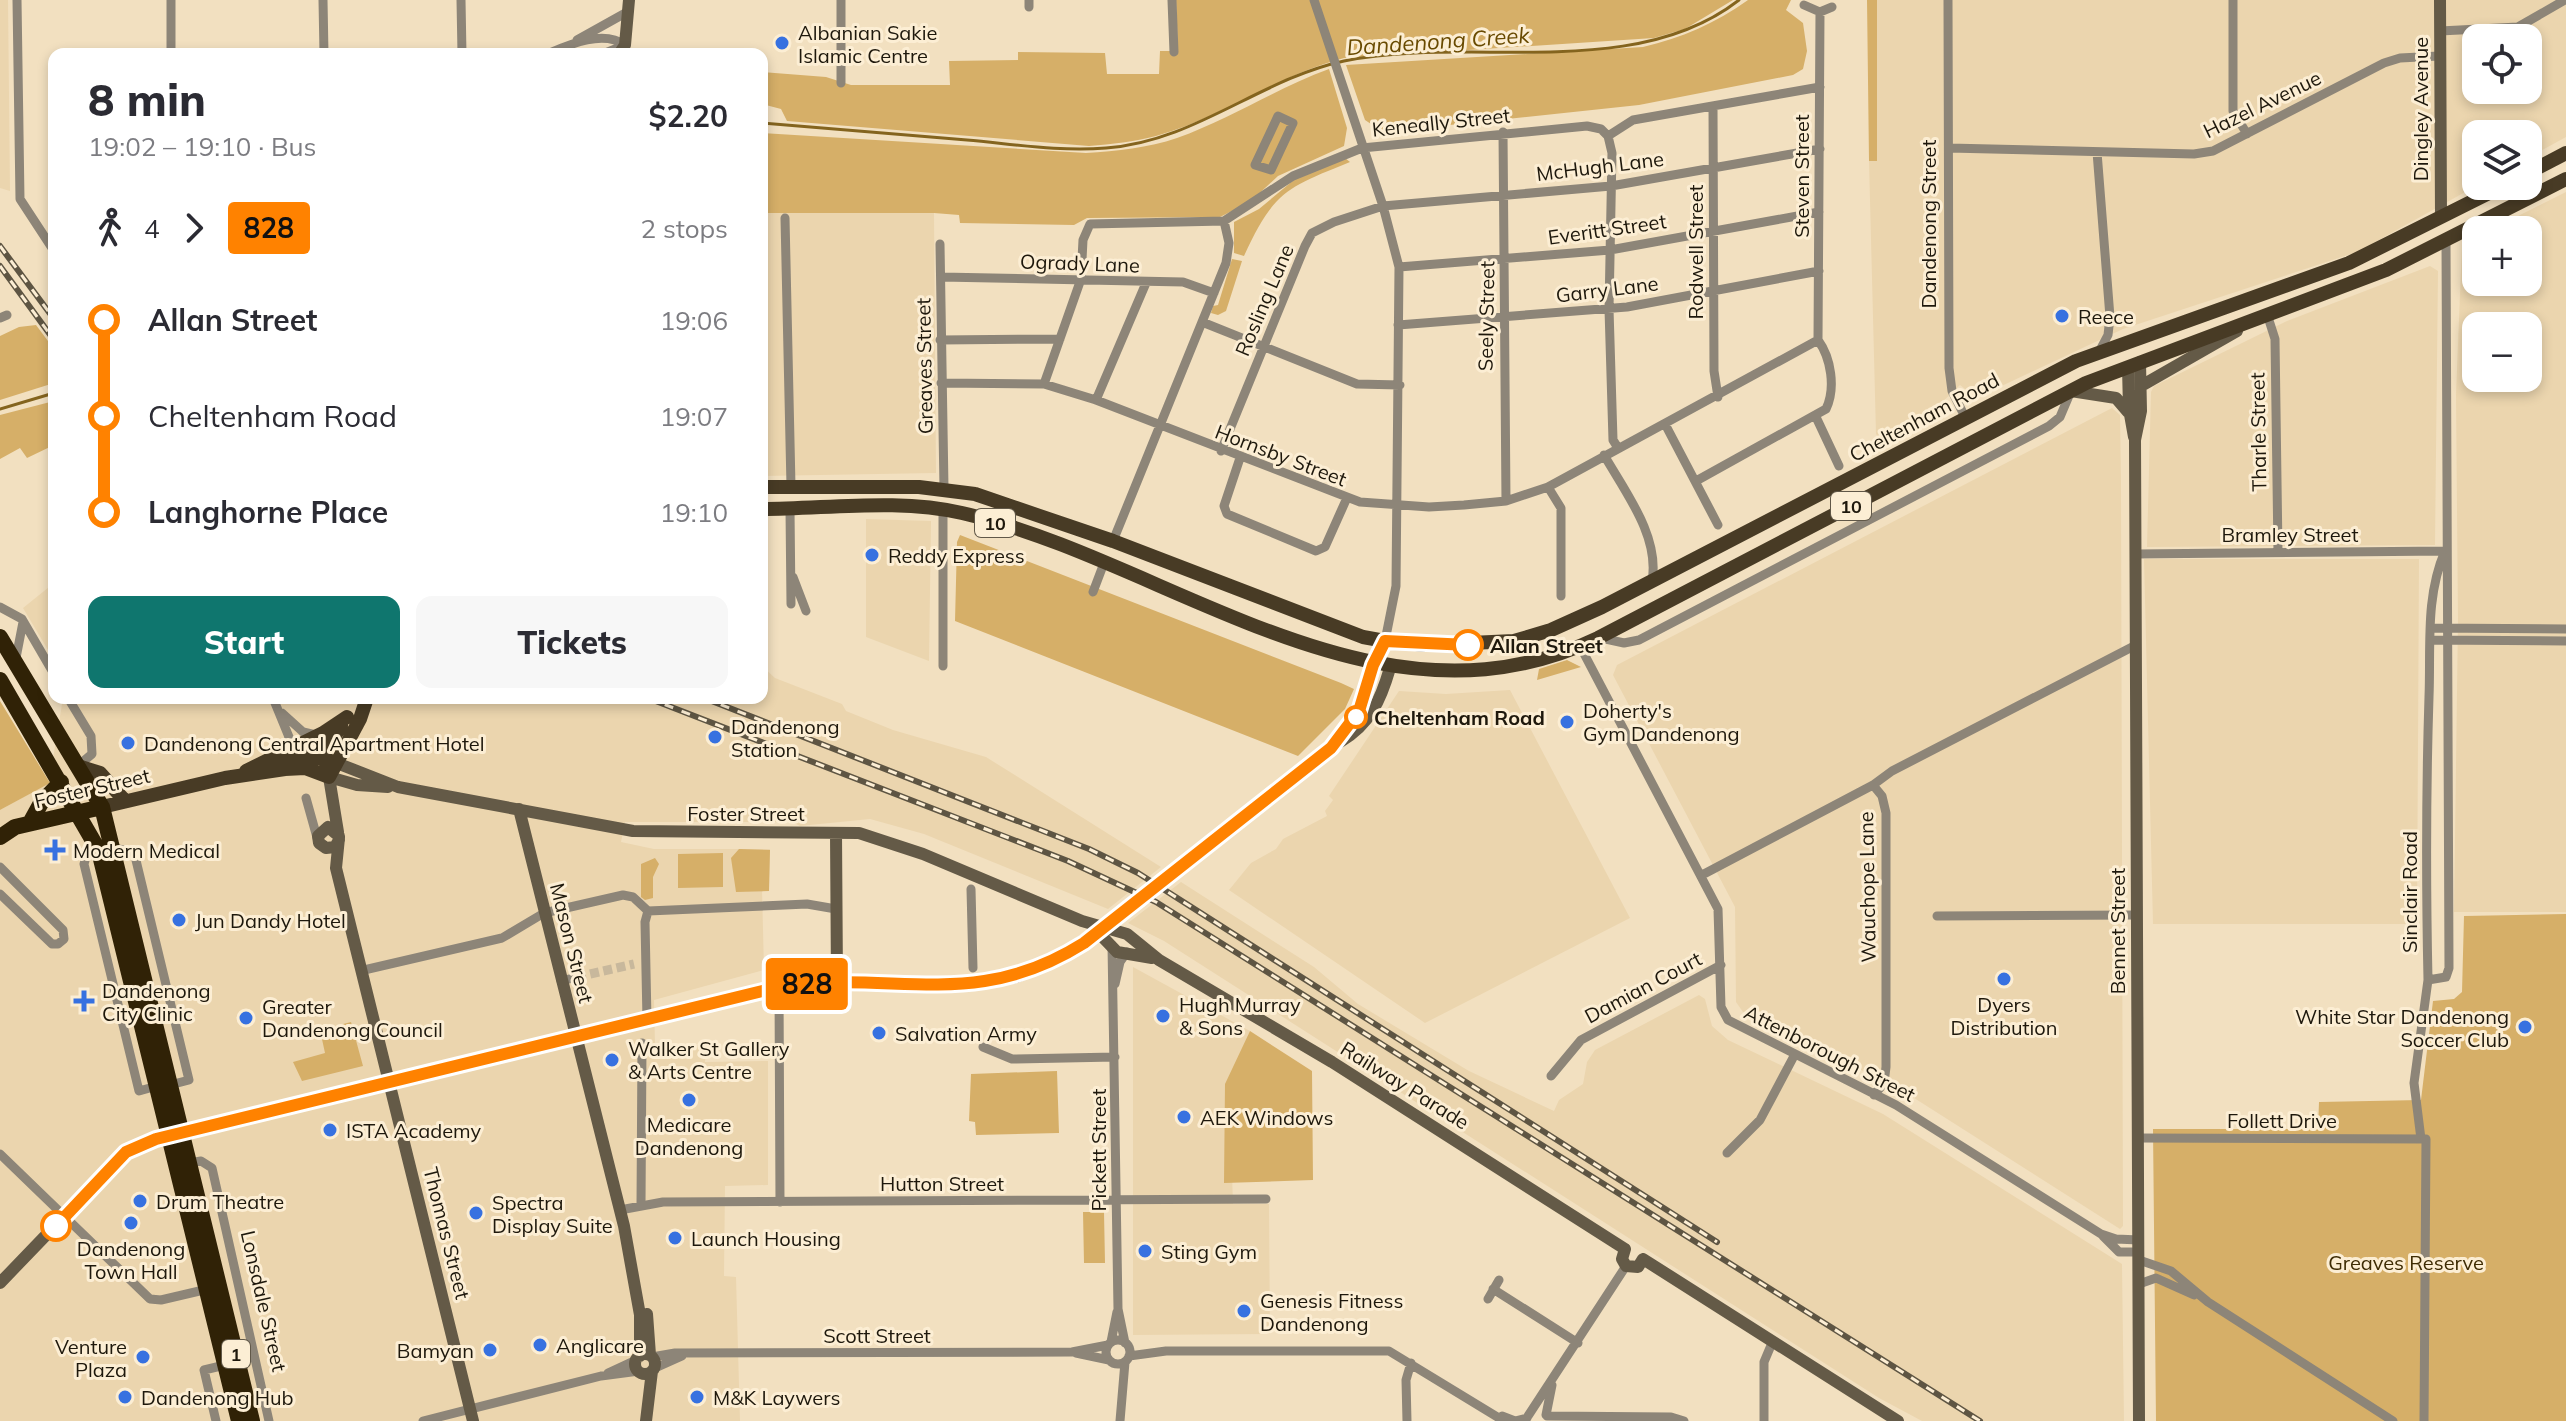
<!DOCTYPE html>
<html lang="en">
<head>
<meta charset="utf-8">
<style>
  body { margin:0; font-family:Mulish,sans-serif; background:#f7f7f7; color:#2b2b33; height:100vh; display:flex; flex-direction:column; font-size:30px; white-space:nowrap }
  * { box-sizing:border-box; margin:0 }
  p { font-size:26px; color:#7c7c81 }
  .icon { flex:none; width:44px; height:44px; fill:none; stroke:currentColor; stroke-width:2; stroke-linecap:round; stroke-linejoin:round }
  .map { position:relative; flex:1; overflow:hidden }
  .sheet { position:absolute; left:48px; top:48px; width:720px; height:656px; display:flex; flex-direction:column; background:#fff; border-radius:16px; box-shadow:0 4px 12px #0003 }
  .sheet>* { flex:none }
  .badge { padding:0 16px; border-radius:6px; font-size:28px; line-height:52px }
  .fabs { position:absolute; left:2462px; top:24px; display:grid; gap:16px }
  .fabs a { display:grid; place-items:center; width:80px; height:80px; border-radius:16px; background:#fff; box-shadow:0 4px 12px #0003; font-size:40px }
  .map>.badge { position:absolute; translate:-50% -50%; box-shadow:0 0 0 4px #fff }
  .legs { display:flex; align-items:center; gap:12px; height:88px; padding:0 40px; font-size:26px }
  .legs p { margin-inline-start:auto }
  .head { display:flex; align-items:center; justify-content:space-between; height:136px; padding:0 40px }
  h1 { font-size:44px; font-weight:800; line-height:60px }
  .cta { display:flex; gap:16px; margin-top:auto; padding:16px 40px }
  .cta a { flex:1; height:92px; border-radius:16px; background:#0f766e; color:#fff; font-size:32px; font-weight:800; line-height:92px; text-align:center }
  .cta a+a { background:#f7f7f7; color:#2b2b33 }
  ul { padding:0 40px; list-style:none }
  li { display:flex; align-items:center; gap:28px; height:96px; font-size:30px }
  li i { display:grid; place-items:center; width:12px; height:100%; margin:0 10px; background:currentColor }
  li i::after { content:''; width:20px; height:20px; margin:-10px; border:6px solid; border-radius:50%; background:#fff }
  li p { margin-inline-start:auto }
  li:first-child i { background:linear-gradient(#0000 50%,currentColor 0) }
  li:last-child i { background:linear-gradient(currentColor 50%,#0000 0) }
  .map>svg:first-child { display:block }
  .built { fill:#ebd5ae; fill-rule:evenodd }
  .green { fill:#d6af68 }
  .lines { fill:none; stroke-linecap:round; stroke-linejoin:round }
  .stream { stroke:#84641e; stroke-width:3 }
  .street-tunnel { stroke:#c8b89c; stroke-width:9; stroke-dasharray:9 4.5; stroke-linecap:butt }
  .street { stroke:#8d8578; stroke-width:9 }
  .secondary { stroke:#645a47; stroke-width:12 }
  .primary { stroke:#483b25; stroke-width:14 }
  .highway { stroke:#302206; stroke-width:16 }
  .rail-casing { stroke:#5e5543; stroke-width:6 }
  .rail { stroke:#fceed4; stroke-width:3; stroke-dasharray:9; stroke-linecap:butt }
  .secondary-bridge { stroke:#645a47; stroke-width:12 }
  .line-1-casing { stroke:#fff; stroke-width:18 }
  .line-1 { stroke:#ff8200; stroke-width:12 }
  .poi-dot { fill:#3771e0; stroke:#fceed4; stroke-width:3 }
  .stop-1-dot { fill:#fff; stroke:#ff8200; stroke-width:4 }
  .labels { text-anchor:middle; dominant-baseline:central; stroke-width:6; stroke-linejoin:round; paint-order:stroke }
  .shield { fill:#fceed4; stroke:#615848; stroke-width:2 }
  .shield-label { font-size:18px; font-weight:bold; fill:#1e180c }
  .poi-label { font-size:20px; fill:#1e180c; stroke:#fceed4; text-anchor:start }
  .street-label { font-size:20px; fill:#1e180c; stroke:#fceed4 }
  .stop-label { font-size:20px; font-weight:bold; fill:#1e180c; stroke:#fceed4; text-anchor:start }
  .park-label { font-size:20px; fill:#3e2c04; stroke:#fceed4 }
  .water-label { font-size:22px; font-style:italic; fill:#694a00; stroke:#fceed4 }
</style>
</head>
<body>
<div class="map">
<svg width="2566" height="1421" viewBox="0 0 2566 1421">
  <rect width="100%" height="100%" fill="#f2e0c0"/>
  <path class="built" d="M0,0H8L10,191L0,188Z
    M1877,0H2566V137L2528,158V134H2476V186L2357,252L2123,329L1976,398L1960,385L1933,411L1880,439L1876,434L1869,161H1877ZM2476,38H2528V90H2476Z
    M2566,192V912H2454L2458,620L2456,395L2462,244L2476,237V282H2528V230H2490ZM2476,326H2528V378H2476Z
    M762,213H934L936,473L762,476Z
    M2430,266L2438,271L2435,545L2147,547L2151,392L2154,386L2287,321Z
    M2112,408L2120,415L2121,483L2123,1226L2120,1229L1900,1089L1743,1012L1736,1002L1735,907L1613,675L1617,665Z
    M866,519L931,521L929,661L866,637Z
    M2144,559H2419L2417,924H2153Z
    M54,583V660L23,608Z
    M762,666L775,678L842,704L846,711L893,730L986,757L1161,867L1108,909L924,834L870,819L800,826L792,822H625L621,842L654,849H770L769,887L762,889L764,970L654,1000L655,1045H706L705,1062L768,1061V1185L725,1186L724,1276L736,1277L740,1421H0V810L49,783L63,698H762Z
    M1510,690L1630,918L1425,1023L1229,890L1251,863L1276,849L1283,839L1327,816L1325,811L1333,800L1329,796L1399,691L1446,694Z
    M1181,882L1314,967L1358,1004L1469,1071L1554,1111L1559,1100L1583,1084L1587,1062L1595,1050L1699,995L1705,999L1712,1026L1728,1040L1883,1114L2122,1264L2124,1421H1922L1879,1398L1164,941L1128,923Z
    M1133,967L1250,1031L1229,1085L1233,1204H1269L1270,1334L1133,1335Z"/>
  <path class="green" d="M1176,0H1733L1685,29L1654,38L1344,58C1278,75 1222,118 1156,136C1134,142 1112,144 1089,146L787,121L781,109L762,104V72L826,77L851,85H950L949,61L1018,60V52L1105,53L1107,74H1159L1160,51H1178Z
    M1748,0H1791L1786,10L1803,23L1807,51L1803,69L1793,75L1639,105L1383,132L1365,120L1346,65L1643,47C1682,38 1716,23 1748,0Z
    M1867,0H1877V161H1869Z
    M1329,69L1347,128L1344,146L1278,176L1250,202L1220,217L1087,218L1074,225L960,223L959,215L934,213H762V133L1086,153C1117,151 1148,148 1177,138C1230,119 1277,88 1329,69Z
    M1345,158L1350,162C1286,188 1274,191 1244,256L1234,253V222L1259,209L1295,179Z
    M1232,259L1242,261L1226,311L1218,315L1211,313L1213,306L1218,305Z
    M36,325L54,349V383L0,400V336L19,327Z
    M54,401V445L27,458L20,448L0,459V415Z
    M960,535L1341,683L1354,689L1345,709L1298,756L955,621L957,542Z
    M1567,660L1581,667L1537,680L1539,669Z
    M0,701L50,783L0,810Z
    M739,849L770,850L769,891L736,892L731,858Z
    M723,853V887L678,888V854Z
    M655,858L659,864L653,877V898L645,900L641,897V864Z
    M2566,914V1421H2156L2153,1129H2318L2319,1102L2421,1100L2433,1001L2454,999L2462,992L2464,916Z
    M351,1022L363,1066L302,1081L293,1062L325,1053L320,1030Z
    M1250,1031L1312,1071L1313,1180L1224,1183L1225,1084Z
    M1057,1071L1059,1133L976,1135L975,1122L969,1121L971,1074Z
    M1083,1212H1104L1105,1263H1084Z"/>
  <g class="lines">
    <path class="stream" d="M762,123C830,129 899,134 967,140C1013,144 1060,152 1106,148C1194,142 1260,79 1344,61C1469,35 1633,83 1739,0
      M0,409L54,393"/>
    <path class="street-tunnel" d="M577,977L634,964"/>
    <path class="street" d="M17,0L20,199L54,251
      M171,0V54
      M323,0L324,54
      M461,0L462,54
      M1172,0L1174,52
      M1314,0L1383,206L1399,267L1396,586L1385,641
      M1948,0L1949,368L1952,391L1966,419
      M2233,0V111L2247,134
      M1804,5L1820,12L1832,7
      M1029,7V0
      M2440,31L2518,27L2565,0
      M577,40L629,11
      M547,54C568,45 603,29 625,45
      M603,54L625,45
      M841,83V0
      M1713,106L1714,371L1718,397
      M1278,116L1293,123L1271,170L1255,165Z
      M1503,132L1506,501
      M1608,136L1612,153L1609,309L1613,440L1618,448
      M1608,136L1633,120L1820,87
      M1949,148L2194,154L2213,151L2384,63L2400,58L2439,56
      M2097,152L2110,317L2108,335L2100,350
      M785,218L791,486
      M940,244L944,488
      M1399,267L1610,250L1819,212
      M941,277L1183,282L1214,293
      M2267,314L2275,339L2278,552
      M0,318L7,315
      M1202,322L1357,384L1400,385
      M1398,325L1627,307L1819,271
      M940,340L1060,339
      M1818,340L1820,12
      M941,383L1044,384L1096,400L1360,502L1429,507L1464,505L1506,501L1548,487L1818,340
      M1044,384L1081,279L1083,240L1090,224L1224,221L1293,176L1362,148L1587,126L1601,129L1608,136
      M1096,400L1146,283
      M1816,417L1839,466
      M1665,424L1718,525
      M1221,451L1305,246L1312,233L1334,222L1383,206L1611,186L1820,149
      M1604,455C1626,493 1660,537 1652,581
      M1240,458L1224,506L1227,514L1316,551L1325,547L1346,500
      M1696,481L1826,409C1836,388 1831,358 1818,340
      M1548,487L1561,508V596
      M790,509L791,604
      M943,509V666
      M1113,541L1226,263L1229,243L1224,221
      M2445,551C2425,597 2431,648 2429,697C2426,791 2426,886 2428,980L2446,977L2449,968L2446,240
      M2135,554L2445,551
      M793,577L806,611
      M1093,592L1104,563
      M0,607L22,619L54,674
      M2430,628L2566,629
      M1601,638L1624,643L1639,640L2049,426L2060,417L2071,391
      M2430,640L2566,641
      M1580,646L1718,909L1721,1007L1728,1020L1896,1105L2101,1234L2116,1239L2139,1240
      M16,658L23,622
      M68,698L91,736L92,754L79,765
      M273,698L289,737L286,750
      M282,713L303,732L316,735
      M306,798L318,841
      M113,848L134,852L189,1080L170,1085
      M99,851L86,857L84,864L139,1091L157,1086
      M0,867L63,930L64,939L58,944H52L0,894
      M1702,875L1873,785
      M971,889L973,968
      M1937,916L2137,915
      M1112,945L1118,1309L1125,1343
      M364,970L502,938L544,913L623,895L633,897L648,911L807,904L836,909
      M561,981L577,977
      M1115,984L1120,962L1127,952
      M779,987L780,1202
      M647,1020L645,922L648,911
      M983,1047L1012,1059L1115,1057
      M1551,1076L1581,1040L1721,965
      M1874,1095L1884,1083L1886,1067V813L1882,796L1873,785L1892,771L2136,645
      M2138,1138L2426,1139L2424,1421
      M2421,1139L2414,1083L2428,980
      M1727,1153L1760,1120L1794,1056
      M0,1154L150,1299L161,1300L208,1289
      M189,1163L201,1161L212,1168L269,1421
      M641,1205L642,1043
      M620,1210L663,1202L1266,1199
      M2103,1236L2119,1252H2139
      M2139,1260L2171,1271L2208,1302L2393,1421
      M2139,1284L2156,1278L2194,1295
      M1493,1289L1578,1343
      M1488,1299L1499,1280
      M1106 1352a12 12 0 1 1 24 0a12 12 0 1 1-24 0Z
      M1111,1342L1117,1312
      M1076,1353L1109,1360
      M1129,1356L1166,1351H1389L1504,1421
      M652,1357L675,1353L1072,1352L1108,1345
      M653,1369L682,1356
      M608,1373L636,1360
      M1546,1415L1552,1385
      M1502,1416L1515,1421L1527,1418
      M1528,1416L1626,1266
      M1547,1416L1671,1417L1684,1421
      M216,1421L204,1370L225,1365
      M423,1421L601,1376L639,1371
      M1120,1421L1125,1362
      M1407,1421L1406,1380L1411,1363
      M1764,1421V1362L1772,1343"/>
    <path class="secondary" d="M2440,0L2441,217
      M619,54L625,45L629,0
      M2128,367L2129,409L2134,437
      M2141,386L2237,331
      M2071,391L2116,398L2128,412
      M1340,742C1370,725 1381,699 1390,668
      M334,762L398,787L633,831L859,833L923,854L1082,921L1127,934L1159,960L1332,1062L1625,1249
      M1302,771C1340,741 1362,712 1373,665
      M519,809L624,1226L640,1315V1356
      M338,832L329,777L357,785L388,787
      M836,833L837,983
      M339,840L335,847L326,848L319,843L318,836L328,827L339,836V838L336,868L473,1421
      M1094,928L1117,952L1152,958
      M1625,1249L1622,1259L1626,1266L1638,1267L1643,1259
      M1643,1259L1898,1421
      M0,1283L126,1152L148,1141L779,987L837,983L946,986
      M647,1314L650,1355
      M635 1364a10 10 0 1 1 20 0a10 10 0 1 1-20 0Z
      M646,1421L652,1371
      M2139,1421L2135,440L2141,411L2140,362"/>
    <path class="primary" d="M2528,173L2566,153
      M762,487H919L975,494L1113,541L1363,637L1385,641L1426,645L1514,641L1551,630L1602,607L2076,361L2349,263L2503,186
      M762,509C827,509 898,498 962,513C1172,562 1376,744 1598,638L2086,383L2386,270L2566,179
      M280,760L305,755L334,762
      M81,767L100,773L125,801
      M325,768L326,749L341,726
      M246,771L323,733L347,717
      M102,807L225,778L285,769L305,768L329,777L360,719L367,698"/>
    <path class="highway" d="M0,637L102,807L252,1421
      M0,680L99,851L239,1421
      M30,823L41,803L61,782
      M0,837L15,827L102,807"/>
    <g class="rail-casing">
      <path id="rail" d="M0,246L54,319
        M0,266L54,340
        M648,698L1068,861L1156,902L1980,1421
        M704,698L1089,849L1138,873L1717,1242"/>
    </g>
    <use href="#rail" class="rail"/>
    <path class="secondary-bridge" d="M946,986L1016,977L1059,958L1174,874L1302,771"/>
  </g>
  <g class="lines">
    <g class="line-1-casing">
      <path id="line-1" d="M56,1226L126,1152L156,1139L779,987C895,969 973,1013 1084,943L1331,748L1359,711L1373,665L1385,641L1468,645"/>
    </g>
    <use href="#line-1" class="line-1"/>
  </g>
  <g class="poi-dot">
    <circle cx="782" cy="43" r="8"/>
    <circle cx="2062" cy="316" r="8"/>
    <circle cx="872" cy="555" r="8"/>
    <circle cx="1567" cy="722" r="8"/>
    <circle cx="715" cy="737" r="8"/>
    <circle cx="128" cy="743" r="8"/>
    <path d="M51 838h8v8h8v8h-8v8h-8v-8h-8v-8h8z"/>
    <circle cx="179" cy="920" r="8"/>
    <circle cx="2004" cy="979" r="8"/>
    <path d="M80 989h8v8h8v8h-8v8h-8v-8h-8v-8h8z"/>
    <circle cx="1163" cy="1016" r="8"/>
    <circle cx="246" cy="1018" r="8"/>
    <circle cx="2525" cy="1027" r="8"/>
    <circle cx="879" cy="1033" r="8"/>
    <circle cx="612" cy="1060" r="8"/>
    <circle cx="689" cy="1100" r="8"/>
    <circle cx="1184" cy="1117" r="8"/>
    <circle cx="330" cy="1130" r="8"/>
    <circle cx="140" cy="1201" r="8"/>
    <circle cx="476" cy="1213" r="8"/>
    <circle cx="131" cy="1223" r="8"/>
    <circle cx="675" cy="1238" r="8"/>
    <circle cx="1145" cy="1251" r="8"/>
    <circle cx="1244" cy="1311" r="8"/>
    <circle cx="540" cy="1345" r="8"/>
    <circle cx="490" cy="1350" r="8"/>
    <circle cx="143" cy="1357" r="8"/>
    <circle cx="125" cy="1397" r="8"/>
    <circle cx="697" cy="1397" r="8"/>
  </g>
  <g class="stop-1-dot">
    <circle cx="1468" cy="645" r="14"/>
    <circle cx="1356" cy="717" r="10"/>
    <circle cx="56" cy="1226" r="14"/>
  </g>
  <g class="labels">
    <g class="shield">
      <rect x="1831" y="492" width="40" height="28" rx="6"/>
      <rect x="975" y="509" width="40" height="28" rx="6"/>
      <rect x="222" y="1340" width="28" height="28" rx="6"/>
    </g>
    <g class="shield-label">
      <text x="1851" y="506">10</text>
      <text x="995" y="523">10</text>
      <text x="236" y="1354">1</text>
    </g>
    <g class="poi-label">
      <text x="798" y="32">Albanian Sakie<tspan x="798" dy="23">Islamic Centre</tspan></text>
      <text x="2078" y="316">Reece</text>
      <text x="888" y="555">Reddy Express</text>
      <text x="1583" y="710">Doherty's<tspan x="1583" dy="23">Gym Dandenong</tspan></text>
      <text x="731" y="726">Dandenong<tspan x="731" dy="23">Station</tspan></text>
      <text x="144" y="743">Dandenong Central Apartment Hotel</text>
      <text x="73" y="850">Modern Medical</text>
      <text x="195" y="920">Jun Dandy Hotel</text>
      <text x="102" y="990">Dandenong<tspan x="102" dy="23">City Clinic</tspan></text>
      <text x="1179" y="1004">Hugh Murray<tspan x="1179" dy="23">&amp; Sons</tspan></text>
      <text x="2004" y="1004" text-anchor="middle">Dyers<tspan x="2004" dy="23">Distribution</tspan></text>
      <text x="262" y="1006">Greater<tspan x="262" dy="23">Dandenong Council</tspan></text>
      <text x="2509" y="1016" text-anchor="end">White Star Dandenong<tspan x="2509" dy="23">Soccer Club</tspan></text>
      <text x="895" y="1033">Salvation Army</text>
      <text x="628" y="1048">Walker St Gallery<tspan x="628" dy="23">&amp; Arts Centre</tspan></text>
      <text x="1200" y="1117">AEK Windows</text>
      <text x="689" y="1124" text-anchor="middle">Medicare<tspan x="689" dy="23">Dandenong</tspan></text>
      <text x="346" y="1130">ISTA Academy</text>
      <text x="156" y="1201">Drum Theatre</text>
      <text x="492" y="1202">Spectra<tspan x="492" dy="23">Display Suite</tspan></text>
      <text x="691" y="1238">Launch Housing</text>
      <text x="131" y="1248" text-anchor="middle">Dandenong<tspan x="131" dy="23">Town Hall</tspan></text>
      <text x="1161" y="1251">Sting Gym</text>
      <text x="1260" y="1300">Genesis Fitness<tspan x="1260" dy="23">Dandenong</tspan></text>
      <text x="556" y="1345">Anglicare</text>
      <text x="127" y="1346" text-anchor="end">Venture<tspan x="127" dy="23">Plaza</tspan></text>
      <text x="474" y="1350" text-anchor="end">Bamyan</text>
      <text x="141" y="1397">Dandenong Hub</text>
      <text x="713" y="1397">M&amp;K Laywers</text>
    </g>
    <g class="street-label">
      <text transform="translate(2262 104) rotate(-26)">Hazel Avenue</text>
      <text transform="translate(2420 109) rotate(-90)">Dingley Avenue</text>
      <text transform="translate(1441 122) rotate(-6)">Keneally Street</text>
      <text transform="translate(1600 166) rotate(-7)">McHugh Lane</text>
      <text transform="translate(1801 176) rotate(-90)">Steven Street</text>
      <text transform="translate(1928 224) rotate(-90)">Dandenong Street</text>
      <text transform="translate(1607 229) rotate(-8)">Everitt Street</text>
      <text transform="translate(1695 252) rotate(-90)">Rodwell Street</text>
      <text transform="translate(1080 263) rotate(2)">Ogrady Lane</text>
      <text transform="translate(1607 289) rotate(-7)">Garry Lane</text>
      <text transform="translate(1264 300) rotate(-67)">Rosling Lane</text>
      <text transform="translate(1486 316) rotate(-89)">Seely Street</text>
      <text transform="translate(924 366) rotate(-91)">Greaves Street</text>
      <text transform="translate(1924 417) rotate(-28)">Cheltenham Road</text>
      <text transform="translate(2258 432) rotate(-91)">Tharle Street</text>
      <text transform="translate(1281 455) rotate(21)">Hornsby Street</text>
      <text x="2290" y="534">Bramley Street</text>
      <text transform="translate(92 788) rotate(-13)">Foster Street</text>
      <text x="746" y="813">Foster Street</text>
      <text transform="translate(1867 887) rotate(-91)">Wauchope Lane</text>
      <text transform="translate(2409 892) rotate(-90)">Sinclair Road</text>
      <text transform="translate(2117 931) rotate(-90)">Bennet Street</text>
      <text transform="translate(572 943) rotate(76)">Mason Street</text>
      <text transform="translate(1643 987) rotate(-28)">Damian Court</text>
      <text transform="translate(1830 1053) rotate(27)">Attenborough Street</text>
      <text transform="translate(1405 1085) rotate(32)">Railway Parade</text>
      <text x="2282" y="1120">Follett Drive</text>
      <text transform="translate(1098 1150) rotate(-90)">Pickett Street</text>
      <text x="942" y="1183">Hutton Street</text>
      <text transform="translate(447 1233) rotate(76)">Thomas Street</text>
      <text transform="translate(264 1301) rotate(77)">Lonsdale Street</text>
      <text x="877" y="1335">Scott Street</text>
    </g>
    <g class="stop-label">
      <text x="1490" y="645">Allan Street</text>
      <text x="1374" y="717">Cheltenham Road</text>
    </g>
    <g class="park-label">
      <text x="2406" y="1262">Greaves Reserve</text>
    </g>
    <g class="water-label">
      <text transform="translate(1438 41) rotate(-4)">Dandenong Creek</text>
    </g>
  </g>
</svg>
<div class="fabs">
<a><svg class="icon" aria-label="locate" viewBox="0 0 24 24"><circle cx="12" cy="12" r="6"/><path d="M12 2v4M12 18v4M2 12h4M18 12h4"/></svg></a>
<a><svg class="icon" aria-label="layers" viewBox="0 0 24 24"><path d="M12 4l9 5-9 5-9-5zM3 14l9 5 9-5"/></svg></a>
<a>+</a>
<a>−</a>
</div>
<b class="badge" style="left:807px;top:984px;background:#ff8200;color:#111">828</b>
<section class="sheet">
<div class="head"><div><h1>8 min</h1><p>19:02 – 19:10 · Bus</p></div><b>$2.20</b></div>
<div class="legs"><svg class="icon" aria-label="walk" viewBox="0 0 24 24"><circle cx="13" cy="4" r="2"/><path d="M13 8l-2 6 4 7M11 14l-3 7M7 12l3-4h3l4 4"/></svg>4<svg class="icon" aria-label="forward" viewBox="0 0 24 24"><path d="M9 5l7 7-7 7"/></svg><b class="badge" style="background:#ff8200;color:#111">828</b><p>2 stops</p></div>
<ul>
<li><i style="color:#ff8200"></i><b>Allan Street</b><p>19:06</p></li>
<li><i style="color:#ff8200"></i><span>Cheltenham Road</span><p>19:07</p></li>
<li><i style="color:#ff8200"></i><b>Langhorne Place</b><p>19:10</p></li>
</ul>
<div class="cta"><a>Start</a><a>Tickets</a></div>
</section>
</div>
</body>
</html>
